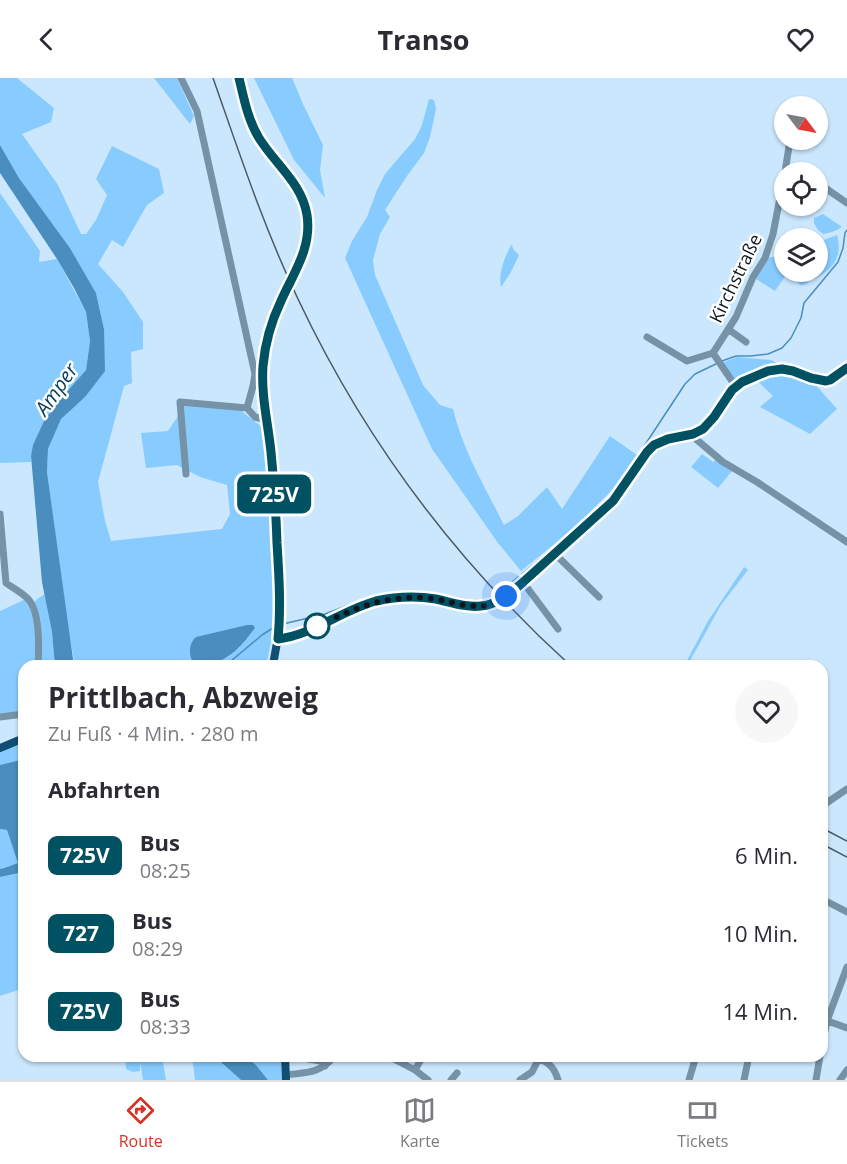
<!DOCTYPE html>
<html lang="de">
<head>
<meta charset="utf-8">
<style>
  body { margin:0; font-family:"Open Sans",sans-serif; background:#f7f7f7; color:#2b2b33; height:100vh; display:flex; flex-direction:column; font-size:22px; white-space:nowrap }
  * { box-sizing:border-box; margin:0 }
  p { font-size:20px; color:#7c7c81 }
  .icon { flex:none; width:33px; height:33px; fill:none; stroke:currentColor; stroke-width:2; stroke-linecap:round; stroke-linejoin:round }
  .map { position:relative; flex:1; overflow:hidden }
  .drawer { position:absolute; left:18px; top:582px; width:810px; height:402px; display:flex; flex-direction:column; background:#fff; border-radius:18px; box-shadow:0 2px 4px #0004 }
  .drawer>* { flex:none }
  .badge { padding:0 12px; border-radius:9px; font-size:21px; line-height:39px }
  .needle { width:39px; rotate:122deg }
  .buttons { position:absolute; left:774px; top:18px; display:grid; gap:12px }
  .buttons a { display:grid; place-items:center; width:54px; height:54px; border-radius:50%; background:#fff; box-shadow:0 2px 4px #0004; font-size:30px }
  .you { position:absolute; width:30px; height:30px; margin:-15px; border:4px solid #fff; border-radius:50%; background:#1a73e8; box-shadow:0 0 0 9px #1a73e833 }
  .map>.badge { position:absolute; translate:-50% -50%; box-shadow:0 0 0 3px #fff }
  h2 { padding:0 30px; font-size:22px; line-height:54px }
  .round { display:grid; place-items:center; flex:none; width:63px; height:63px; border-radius:32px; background:#f7f7f7 }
  .headline { display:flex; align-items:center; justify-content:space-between; height:102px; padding:0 30px }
  h1 { font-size:28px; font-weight:700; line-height:45px }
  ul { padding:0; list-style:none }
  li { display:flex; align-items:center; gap:18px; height:78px; padding:0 30px }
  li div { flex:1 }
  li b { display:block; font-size:22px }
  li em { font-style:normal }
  li .badge { min-width:66px; font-weight:700; text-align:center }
  header { display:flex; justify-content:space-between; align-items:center; height:78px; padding:0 30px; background:#fff; font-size:27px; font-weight:700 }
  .menu { display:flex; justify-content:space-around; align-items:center; height:84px; border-top:2px solid #e1e1e2; background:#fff; font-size:16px; color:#7c7c81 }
  .menu a { display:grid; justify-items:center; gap:3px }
  .menu .active { color:#d93025 }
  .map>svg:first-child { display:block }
  .green { fill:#8cf }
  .water { fill:#498ebf }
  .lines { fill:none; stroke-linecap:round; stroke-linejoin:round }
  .stream { stroke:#498ebf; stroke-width:1.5 }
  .minor { stroke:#7592a7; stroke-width:7 }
  .major { stroke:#114e74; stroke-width:8 }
  .rail { stroke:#4a5965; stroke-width:1.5 }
  .line-casing { stroke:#fff; stroke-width:14 }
  .line { stroke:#005262; stroke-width:9 }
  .walk { stroke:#0c151d; stroke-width:6; stroke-dasharray:0 10.8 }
  .stop-dot { fill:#fff; stroke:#005262; stroke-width:3 }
  .labels { text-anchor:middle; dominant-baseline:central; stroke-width:5; stroke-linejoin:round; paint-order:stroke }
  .street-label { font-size:18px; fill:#0c151d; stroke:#fff }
  .water-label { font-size:20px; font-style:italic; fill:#023c5d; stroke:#fff }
</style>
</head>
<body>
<header><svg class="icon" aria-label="back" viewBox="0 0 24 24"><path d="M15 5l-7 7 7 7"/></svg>Transo<svg class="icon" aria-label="heart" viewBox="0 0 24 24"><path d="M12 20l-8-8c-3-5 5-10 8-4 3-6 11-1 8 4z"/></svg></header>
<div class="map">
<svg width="847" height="1002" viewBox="0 0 847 1002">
  <rect width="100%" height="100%" fill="#cbe7fd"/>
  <path class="green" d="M0,0H17L54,30L51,44L22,56L58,107L81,156H86L96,142L107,117L96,101L112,68L159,91L164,115L147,127L123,169L112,162L98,186L123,214L143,244V271L131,274L132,305L124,308L98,404L105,443L111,463L222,451L230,436L227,407L200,399L177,387L146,390L141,355L168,353L180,335L177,327L231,325L262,349C269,417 281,486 275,554L272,559L266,588H199C219,585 225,583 240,569L190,580L193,586L197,588H75L68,549L47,394L48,371L61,340L85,319L104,251L96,215L70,170L19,100L0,67Z
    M154,0H177L194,38L190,46Z
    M254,0H292L303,26L323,67L320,92L325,120L294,82Z
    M429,21L434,22L436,31L430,59L424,75L407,98L385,132L390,139L380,156L373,182L375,197L423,307L440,327L453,331C463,373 485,409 504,447L518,438L547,409L562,431L610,358L637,377L612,412L574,450L521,493L498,465L432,371L345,180L352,163L367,139L377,112L385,96L415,61L422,47Z
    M0,115L40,173L39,184L57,181L86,234L90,263L86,292L64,317L45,341L31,378V384L0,385Z
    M823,136L842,149C836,153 830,155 823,156L818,152L814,145V140Z
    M837,157C843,179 833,192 814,201L808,197L809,203L806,206L801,207L786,197L775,213L753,199L765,180L780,178L784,182V194H818V164Z
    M512,166L513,171L519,177L511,194L501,209C498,195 505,178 512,166Z
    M737,279L771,282L814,305L837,331L810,356L760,329L773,318L748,294L734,302L722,285Z
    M702,376L713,384L715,382L732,393L718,410L691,389Z
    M744,489L748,492L721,527L687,588H684L708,543Z
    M45,516L52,554L55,588H40L34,525L37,521Z
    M26,521C39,540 36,566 35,588H24V634L0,637V533Z
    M24,664V673H23L24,681L0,687V674Z
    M0,751L7,752L19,785L0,791Z
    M24,794V910L0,918V799Z
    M125,978L139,980V978H162L166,1002H143L140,983V993L133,994L126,991Z
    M192,978H214L241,1002H195Z
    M245,978H281L282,1002H268L256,987Z"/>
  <path class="water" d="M0,67L19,100L70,170L96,215L104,251L105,293L85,319L61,341L48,371L47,394L74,588H55L52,554L42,504L31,378L33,367L45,341L64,317L86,292L90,263L86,234L74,210L57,181L0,95Z
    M247,547H253L255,550C241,568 231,582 207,587C201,588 198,588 193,586C189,577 188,566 196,559Z
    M24,681V794L0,799V791L4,790L18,785L7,752L0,751V687Z
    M214,978H245L256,987L268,1002H241Z"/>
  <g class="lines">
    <path class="stream" d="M722,283L736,278H750L768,276L782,270L791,260L801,240L804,225L838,184L843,170L845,155L847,152
      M522,496L610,420L685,306L695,296L718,285
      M283,546L325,536L359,523L378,517L397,514L436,516L469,522H485L502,513L518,499
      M225,588L262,557L276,548"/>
    <path class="minor" d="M181,0L197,33L255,296L253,308L247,330
      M785,94L790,62
      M818,105L847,125
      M728,251L746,264
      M647,259L687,283L713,275
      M736,309L713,275L736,239L753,199L765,180L773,156L784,99
      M693,356L697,362L723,384L757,404L847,464
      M186,396L180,324L247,330L255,339L266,342
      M0,436L6,505C13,510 23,515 29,522C40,535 39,571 38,588
      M554,475L599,519
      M523,504L558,551
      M278,561C312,557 342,533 375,524C393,519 416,518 434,521C451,523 471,532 488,527C509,520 526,501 542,486C553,476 565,466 576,456C589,444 605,433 616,419C624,409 630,399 637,389C642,382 646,373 653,367C669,355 692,362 708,347C721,334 726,315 742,304C756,295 776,288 793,293C804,296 816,305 828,302C835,300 841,294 847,290
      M0,639L24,636
      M822,728L847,711
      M822,821L847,834
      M822,941L847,950
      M822,967L827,943L847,889
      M303,978L308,981L321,983L325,988
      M388,978L415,992L428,1002
      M534,978C547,984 554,987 558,1002
      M415,992L423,978
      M286,997C309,994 318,996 335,978
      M451,1002L457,995
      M520,1002L532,994L539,980
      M689,1002L696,978
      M744,1002L749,978
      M816,1002L820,978
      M840,1002L847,992"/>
    <path class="major" d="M239,0C244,21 248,42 259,60C275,86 302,105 307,137C312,170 294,194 281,223C271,244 265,265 263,288C261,318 268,345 271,374C274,403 276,432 277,461C279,488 281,516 280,543C279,558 275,573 273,588
      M0,670L24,660
      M285,978L286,1002"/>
    <path class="rail" d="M213,0C239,74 264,150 298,221C364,361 456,484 571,588
      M822,750L847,763
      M822,766L847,779"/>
  </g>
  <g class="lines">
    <g class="line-casing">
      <path id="line" d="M239,0C244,21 248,42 259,60C275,86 302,105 307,137C312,170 294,194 281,223C271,244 265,265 263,288C261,318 268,345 271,374C274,404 276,435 277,465C279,497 281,529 278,561C313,557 342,532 376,523C394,519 417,518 436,521C450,524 466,530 481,528C496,527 510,515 521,506L613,423L647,374L654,367L668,361L693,356L703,351L714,339L732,312L742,304L768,293L782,291L793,293L811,300L826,303L830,302L847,290"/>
    </g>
    <use href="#line" class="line"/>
    <path class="walk" d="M317,548C346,535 373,521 406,520C415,519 425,519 434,521C449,523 464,529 480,528C489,528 498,522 506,518"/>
  </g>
  <circle class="stop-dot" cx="317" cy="548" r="12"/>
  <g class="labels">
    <g class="street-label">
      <text transform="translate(735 200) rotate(-64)">Kirchstraße</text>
    </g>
    <g class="water-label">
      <text transform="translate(56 311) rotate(-55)">Amper</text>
    </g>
  </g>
</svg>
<div class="buttons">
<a><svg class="needle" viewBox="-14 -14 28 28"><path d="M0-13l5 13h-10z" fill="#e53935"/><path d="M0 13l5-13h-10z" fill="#7c7c81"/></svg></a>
<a><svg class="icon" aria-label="locate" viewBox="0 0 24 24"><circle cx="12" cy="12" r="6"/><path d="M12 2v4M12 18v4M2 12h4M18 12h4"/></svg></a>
<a><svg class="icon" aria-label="layers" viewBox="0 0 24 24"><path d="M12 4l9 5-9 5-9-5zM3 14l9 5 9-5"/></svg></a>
</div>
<div class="you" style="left:506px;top:518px"></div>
<b class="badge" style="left:274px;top:416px;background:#005262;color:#fff">725V</b>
<section class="drawer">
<div class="headline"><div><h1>Prittlbach, Abzweig</h1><p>Zu Fuß · 4 Min. · 280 m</p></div><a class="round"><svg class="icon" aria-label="heart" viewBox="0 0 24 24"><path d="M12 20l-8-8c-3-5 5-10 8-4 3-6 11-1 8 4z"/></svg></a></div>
<h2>Abfahrten</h2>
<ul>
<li><span class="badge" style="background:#005262;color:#fff">725V</span><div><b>Bus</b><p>08:25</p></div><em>6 Min.</em></li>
<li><span class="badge" style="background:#005262;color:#fff">727</span><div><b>Bus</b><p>08:29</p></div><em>10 Min.</em></li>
<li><span class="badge" style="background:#005262;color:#fff">725V</span><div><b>Bus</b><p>08:33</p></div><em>14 Min.</em></li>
</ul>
</section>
</div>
<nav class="menu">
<a class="active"><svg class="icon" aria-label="directions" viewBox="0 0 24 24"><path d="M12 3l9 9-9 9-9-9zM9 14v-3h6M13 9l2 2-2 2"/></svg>Route</a>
<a><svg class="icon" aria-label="map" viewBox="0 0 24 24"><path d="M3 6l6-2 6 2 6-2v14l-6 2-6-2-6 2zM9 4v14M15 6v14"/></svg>Karte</a>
<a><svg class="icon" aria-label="tickets" viewBox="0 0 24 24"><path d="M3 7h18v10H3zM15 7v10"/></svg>Tickets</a>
</nav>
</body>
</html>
